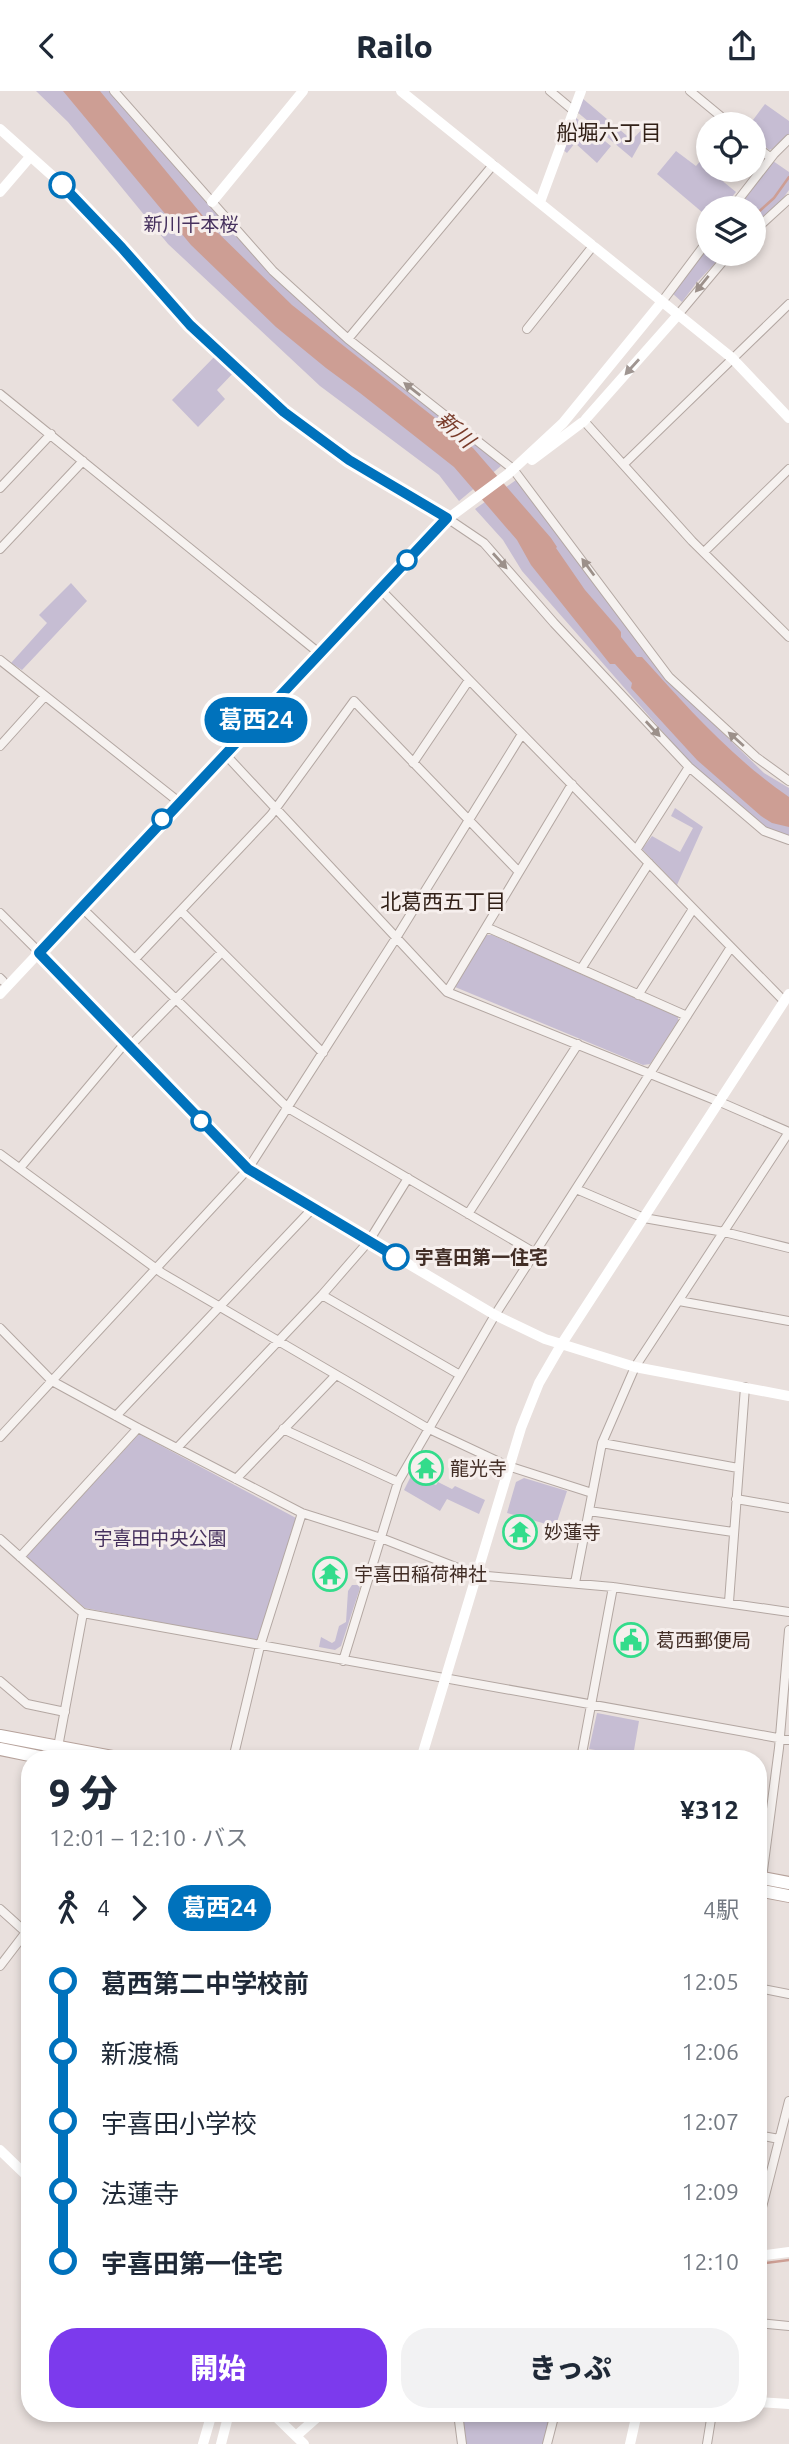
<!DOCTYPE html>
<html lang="ja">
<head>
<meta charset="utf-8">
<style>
  body { margin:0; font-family:Ubuntu,"Noto Sans JP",sans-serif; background:#f2f2f3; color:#1f2937; height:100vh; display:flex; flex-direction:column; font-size:26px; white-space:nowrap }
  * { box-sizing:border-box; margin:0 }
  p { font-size:23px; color:#747a83 }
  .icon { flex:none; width:38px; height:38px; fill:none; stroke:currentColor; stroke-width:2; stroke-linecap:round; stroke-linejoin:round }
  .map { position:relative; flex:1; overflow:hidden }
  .details { position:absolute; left:21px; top:1659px; width:746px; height:672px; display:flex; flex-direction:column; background:#fff; border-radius:28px; box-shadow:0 4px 10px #0003 }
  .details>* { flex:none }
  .badge { padding:0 14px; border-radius:23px; font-size:24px; line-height:46px }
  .fabs { position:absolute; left:696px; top:21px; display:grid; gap:14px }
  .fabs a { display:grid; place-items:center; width:70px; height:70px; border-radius:50%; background:#fff; box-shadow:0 4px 10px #0003; font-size:35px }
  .map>.badge { position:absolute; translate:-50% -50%; box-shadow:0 0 0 4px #fff }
  .legs { display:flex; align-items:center; gap:10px; height:77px; padding:0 28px; font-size:23px }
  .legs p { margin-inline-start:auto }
  .summary { display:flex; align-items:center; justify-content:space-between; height:119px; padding:0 28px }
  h1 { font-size:38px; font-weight:800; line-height:52px }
  .button { display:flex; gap:14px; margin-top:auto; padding:14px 28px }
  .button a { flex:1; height:80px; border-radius:28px; background:#7c3aed; color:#fff; font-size:28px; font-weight:800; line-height:80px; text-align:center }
  .button a+a { background:#f2f2f3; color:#1f2937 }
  ul { padding:0 28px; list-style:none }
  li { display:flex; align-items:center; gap:24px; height:70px; font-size:26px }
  li i { display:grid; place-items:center; width:10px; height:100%; margin:0 9px; background:currentColor }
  li i::after { content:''; width:18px; height:18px; margin:-9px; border:5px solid; border-radius:50%; background:#fff }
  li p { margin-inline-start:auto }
  li:first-child i { background:linear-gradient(#0000 50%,currentColor 0) }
  li:last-child i { background:linear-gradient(currentColor 50%,#0000 0) }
  header { display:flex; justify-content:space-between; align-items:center; height:91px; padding:0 28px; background:#fff; font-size:32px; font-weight:800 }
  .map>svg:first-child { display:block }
  .green { fill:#c6bdd3 }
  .water { fill:#cd9e94 }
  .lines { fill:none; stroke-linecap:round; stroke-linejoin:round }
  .stream { stroke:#cd9e94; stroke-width:2.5 }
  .street-casing { stroke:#b3a7a2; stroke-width:10 }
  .primary-casing { stroke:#b6a29b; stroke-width:14 }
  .street { stroke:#f6f2f0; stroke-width:8 }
  .secondary { stroke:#fff; stroke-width:10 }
  .primary { stroke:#fff; stroke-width:12 }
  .oneway { fill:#9c908a }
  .oneway2 { fill:#a09692 }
  .line-1-casing { stroke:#fff; stroke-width:16 }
  .line-1 { stroke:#0072bc; stroke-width:10 }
  .stop-1-dot { fill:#fff; stroke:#0072bc; stroke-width:3.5 }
  .labels { text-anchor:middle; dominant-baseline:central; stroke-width:6; stroke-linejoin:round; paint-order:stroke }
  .park-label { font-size:19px; fill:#46315e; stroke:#f6efed }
  .stop-label { font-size:19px; font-weight:bold; fill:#412d25; stroke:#f6efed; text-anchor:start }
  .poi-label { font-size:19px; fill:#412d25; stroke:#f6efed; text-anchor:start }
  .neighbourhood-label { font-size:21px; fill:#312017; stroke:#f6efed }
  .water-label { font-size:21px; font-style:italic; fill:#793c2b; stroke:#f6efed }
</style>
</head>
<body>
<header><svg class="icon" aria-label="back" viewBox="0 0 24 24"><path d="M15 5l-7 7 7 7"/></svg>Railo<svg class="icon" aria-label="share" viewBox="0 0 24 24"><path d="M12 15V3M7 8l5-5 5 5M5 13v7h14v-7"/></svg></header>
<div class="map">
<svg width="789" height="2353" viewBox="0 0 789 2353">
  <rect width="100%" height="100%" fill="#e9e0dd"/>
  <path class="green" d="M36,0H114L273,180L479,354L501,375L459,410L439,384L320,295L168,153L68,31Z
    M582,7L632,49L645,35H650L632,67L576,20Z
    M765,13L789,30V43L772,58L769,59L754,45V33H750Z
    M575,26L611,55L597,72L575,52L567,62L562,58Z
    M676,60L696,75L703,67L709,71V79L736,101L723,117H709V127L657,83Z
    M773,70L789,81V99L778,114L754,135V117H735Z
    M709,151V163H724L697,191L682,211L672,202Z
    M219,261L237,278L217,299L225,308L198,336L172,309Z
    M516,389L667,588L764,682L789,697V747L764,737L691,673L522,480L503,449L475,418Z
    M71,492L87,510L22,579L11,572L47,532L39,524Z
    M675,717L703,736L677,794L642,758L652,745L680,761L693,737L671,725Z
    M486,844H492L678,926V930L650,973L643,974L455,896Z
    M139,1343L296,1427L258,1550L85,1517L26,1466Z
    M412,1383L436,1394L438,1391L452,1398L455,1395L485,1409L479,1423L447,1408L440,1420L404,1399Z
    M524,1387L567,1400L557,1431L546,1433L507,1422L516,1391Z
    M352,1494H358L360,1497L341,1555L335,1559L319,1556L321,1546L332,1552L335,1550L339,1535L346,1531L348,1500Z
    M597,1622L639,1630L633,1665L589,1658Z
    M461,2322H551L545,2353H466Z"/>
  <path class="water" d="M63,0H100L212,136L292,214L473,357L551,447L557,456L556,457L585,499L617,536L621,541V546L637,566H642C688,617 732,667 789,706V736L772,732L761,725L697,669L631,597L632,592L615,573H610L531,474L517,449L454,376L360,302L326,277L276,236L191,154Z"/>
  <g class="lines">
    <path class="stream" d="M754,125L774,107L789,86
      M758,2173L789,2169"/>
    <g class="street-casing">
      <path id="street" d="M114,0L273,180L348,248L513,378L669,586L756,666L789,690
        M550,0L574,20
        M690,0L730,33
        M754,54L771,67
        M732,117L774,63L789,48
        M754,140L789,108
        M661,212L709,148
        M677,225L729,163
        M527,238L593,155
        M348,248L493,74
        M0,303L319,562
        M584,330L692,450L789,546
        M624,373L789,213
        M0,397L51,343
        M447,427L484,452L554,532L689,676L764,740L789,749
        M0,458L83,370
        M704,461L789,378
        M380,498L784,910
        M0,569L179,711
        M0,655L45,605
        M224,662L447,901L720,1011L789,1041
        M413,672L469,589
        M636,759L689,676
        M81,816L288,1017L535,1162
        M181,820L323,962
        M0,822L39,861
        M486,836L687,925
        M135,868L271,724L354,610L518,780
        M581,878L649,772
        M0,887L3,890
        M447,901L572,693
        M638,904L693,818
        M130,955L221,862
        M0,1063L162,1182L429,1338L508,1375L592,1402
        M20,1077L126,951
        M576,1098L644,1127L724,1141L789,1157
        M468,1123L578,953
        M322,1204L460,1284
        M679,1210L789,1230
        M0,1237L52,1290L138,1337L302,1422L381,1447L476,1484L613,1496L789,1521
        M116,1325L313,1117
        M283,1338L398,1391
        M0,1346L248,1078L396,847L522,643
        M602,1352L738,1377
        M177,1357L322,1204L369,1150L408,1087
        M236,1388L336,1284
        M736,1408L789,1417
        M589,1420L733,1441
        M0,1448L83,1522L789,1649
        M20,1466L138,1337
        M575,1492L602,1352L635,1276L789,1041
        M729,1511L745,1296
        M343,1570L398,1391L495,1224L731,856
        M0,1590L27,1613L65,1621
        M58,1656L83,1522
        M233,1668L260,1555L302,1422
        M581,1668L613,1496
        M762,1787L779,1657L789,1539
        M0,1818L30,1845
        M0,1875L26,1841
        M758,1897L789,1903
        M758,2044L779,2048
        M758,2132L789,2010
        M758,2232L789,2235
        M458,2322L462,2353
        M547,2353L555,2322
        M707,2353L712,2322"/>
    </g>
    <g class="primary-casing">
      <path id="primary" d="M0,1645L123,1668
        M0,1658L49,1668
        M758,1786L789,1792
        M758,1799L789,1805"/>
    </g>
    <use href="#street" class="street"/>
    <path class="secondary" d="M401,0L732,267L789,327
      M0,38L76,106L190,235L284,321L349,369L447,427
      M0,101L30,66
      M212,111L303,0
      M540,111L581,0
      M532,369L584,330L677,225
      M39,861L256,1083L495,1224L545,1248L635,1276L789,1305
      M0,903L442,432L508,383L563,332L661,212
      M421,1668L521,1337L539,1292L561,1254L789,903
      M0,2059L30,2088
      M758,2165L789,2161
      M758,2311L789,2313
      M272,2322L304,2353
      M296,2345L322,2322
      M203,2353L212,2322
      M221,2353L229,2322
      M630,2353L637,2322"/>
    <use href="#primary" class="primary"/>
  </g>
  <defs><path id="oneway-solid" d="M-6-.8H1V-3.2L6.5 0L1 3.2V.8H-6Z" transform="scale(1.75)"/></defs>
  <g class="oneway">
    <use href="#oneway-solid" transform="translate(702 193) rotate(129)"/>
    <use href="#oneway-solid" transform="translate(412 298) rotate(-142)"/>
    <use href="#oneway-solid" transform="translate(500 470) rotate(48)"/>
    <use href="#oneway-solid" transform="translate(588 476) rotate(-126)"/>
    <use href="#oneway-solid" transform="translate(653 638) rotate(47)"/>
    <use href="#oneway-solid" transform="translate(736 648) rotate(-138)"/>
  </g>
  <use class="oneway2" href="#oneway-solid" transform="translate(632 276) rotate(132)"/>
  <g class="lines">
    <g class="line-1-casing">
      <path id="line-1" d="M62,94L122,157L190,234L284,321L349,369L447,427L39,862L248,1078L396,1166"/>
    </g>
    <use href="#line-1" class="line-1"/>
  </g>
  <defs>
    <g id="temple-ring" transform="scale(1.75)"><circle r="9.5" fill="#f6efed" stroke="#33dc8b" stroke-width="1.5"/><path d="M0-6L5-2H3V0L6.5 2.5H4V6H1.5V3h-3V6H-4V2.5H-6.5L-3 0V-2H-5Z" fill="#33dc8b"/></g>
    <g id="civic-ring" transform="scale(1.75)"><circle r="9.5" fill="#f6efed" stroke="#33dc8b" stroke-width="1.5"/><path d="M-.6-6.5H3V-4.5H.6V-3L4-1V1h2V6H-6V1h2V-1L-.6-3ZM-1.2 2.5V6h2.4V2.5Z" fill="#33dc8b"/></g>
  </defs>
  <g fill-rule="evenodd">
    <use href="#temple-ring" x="426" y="1377"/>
    <use href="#temple-ring" x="520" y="1441"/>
    <use href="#temple-ring" x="330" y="1483"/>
    <use href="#civic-ring" x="631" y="1549"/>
  </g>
  <g class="stop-1-dot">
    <circle cx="62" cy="94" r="12"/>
    <circle cx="407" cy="469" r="9"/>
    <circle cx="162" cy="728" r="9"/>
    <circle cx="201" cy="1030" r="9"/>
    <circle cx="396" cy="1166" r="12"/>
  </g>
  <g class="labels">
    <g class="park-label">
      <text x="191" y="133">新川千本桜</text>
      <text x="160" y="1447">宇喜田中央公園</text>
    </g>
    <g class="stop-label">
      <text x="415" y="1166">宇喜田第一住宅</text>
    </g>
    <g class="poi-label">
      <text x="450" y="1377">龍光寺</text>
      <text x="544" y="1441">妙蓮寺</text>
      <text x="354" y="1483">宇喜田稲荷神社</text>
      <text x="656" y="1549">葛西郵便局</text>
    </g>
    <g class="neighbourhood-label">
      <text x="609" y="41">船堀六丁目</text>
      <text x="443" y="810">北葛西五丁目</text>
    </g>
    <g class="water-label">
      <text transform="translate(456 338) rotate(42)">新川</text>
    </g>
  </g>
</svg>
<div class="fabs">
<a><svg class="icon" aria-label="locate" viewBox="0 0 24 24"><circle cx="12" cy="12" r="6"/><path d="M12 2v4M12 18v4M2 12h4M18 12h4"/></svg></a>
<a><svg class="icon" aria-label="layers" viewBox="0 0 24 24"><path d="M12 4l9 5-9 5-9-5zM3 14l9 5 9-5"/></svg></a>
</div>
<b class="badge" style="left:256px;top:629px;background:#0072bc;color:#fff">葛西24</b>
<section class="details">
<div class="summary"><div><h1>9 分</h1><p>12:01 – 12:10 · バス</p></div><b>¥312</b></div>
<div class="legs"><svg class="icon" aria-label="walk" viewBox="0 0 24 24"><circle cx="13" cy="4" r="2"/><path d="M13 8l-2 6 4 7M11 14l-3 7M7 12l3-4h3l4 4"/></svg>4<svg class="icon" aria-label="forward" viewBox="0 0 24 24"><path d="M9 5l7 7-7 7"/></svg><b class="badge" style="background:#0072bc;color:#fff">葛西24</b><p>4駅</p></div>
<ul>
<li><i style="color:#0072bc"></i><b>葛西第二中学校前</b><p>12:05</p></li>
<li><i style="color:#0072bc"></i><span>新渡橋</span><p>12:06</p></li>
<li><i style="color:#0072bc"></i><span>宇喜田小学校</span><p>12:07</p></li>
<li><i style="color:#0072bc"></i><span>法蓮寺</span><p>12:09</p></li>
<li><i style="color:#0072bc"></i><b>宇喜田第一住宅</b><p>12:10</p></li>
</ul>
<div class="button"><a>開始</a><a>きっぷ</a></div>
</section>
</div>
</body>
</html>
